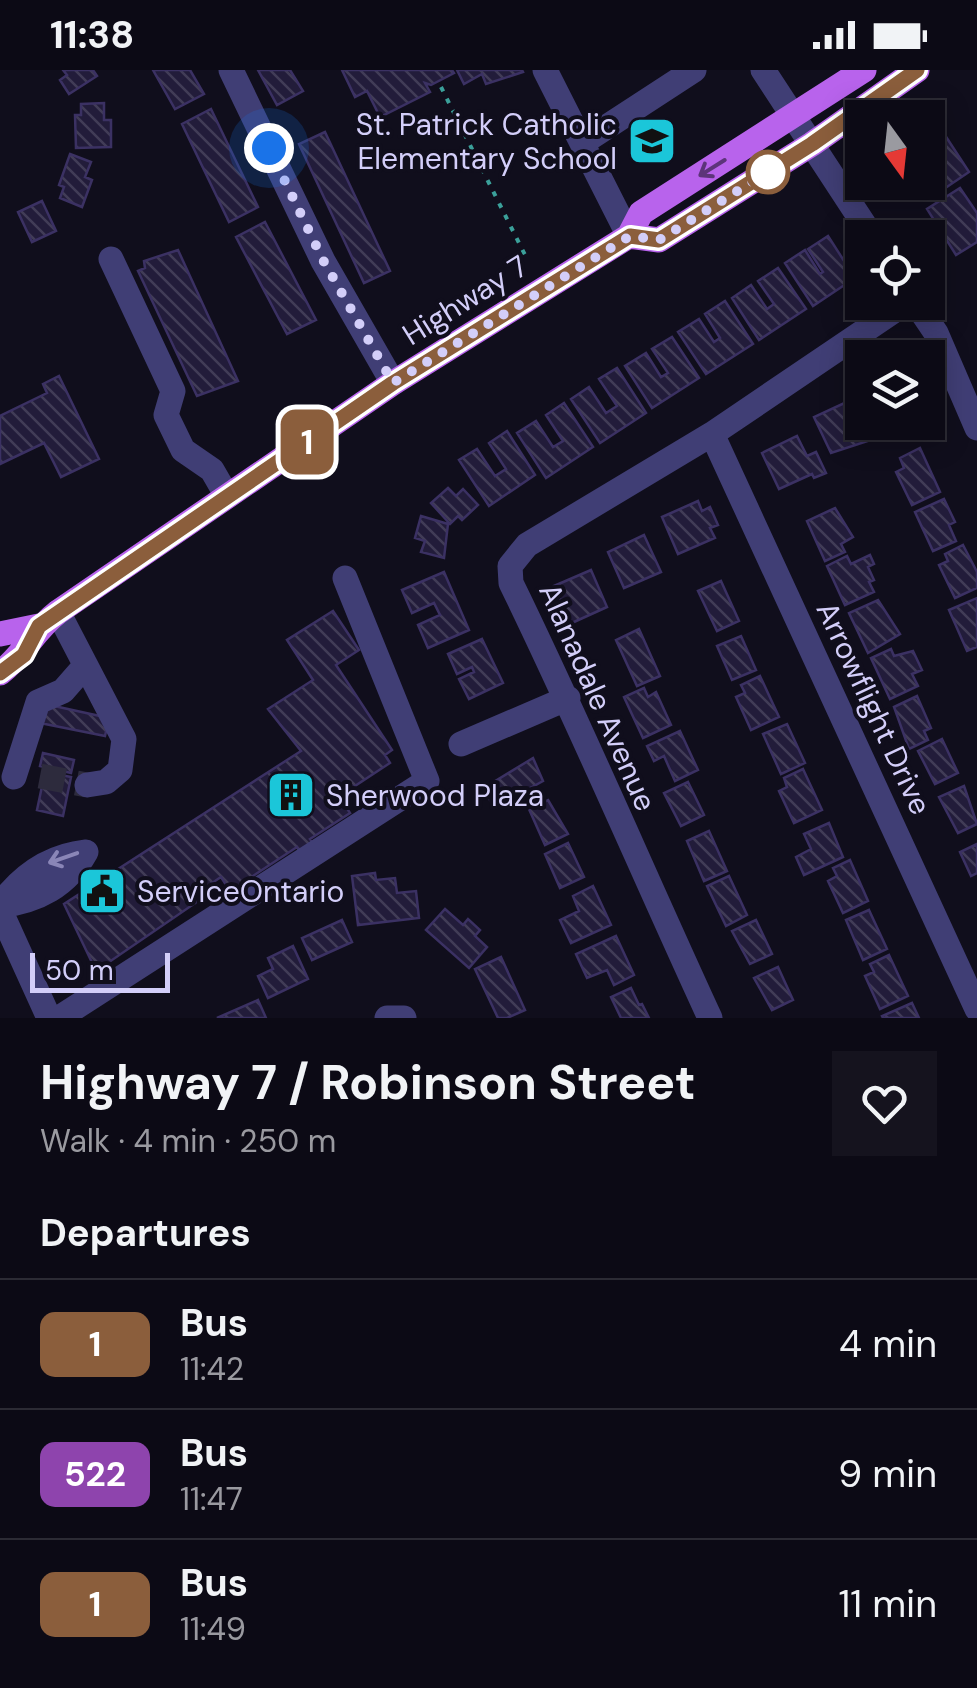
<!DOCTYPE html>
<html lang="en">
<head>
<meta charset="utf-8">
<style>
  body { margin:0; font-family:"DM Sans",sans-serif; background:#15131e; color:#f1f3f6; height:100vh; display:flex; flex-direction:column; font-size:38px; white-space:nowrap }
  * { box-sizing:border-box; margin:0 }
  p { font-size:32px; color:#9a9aa0 }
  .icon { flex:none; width:55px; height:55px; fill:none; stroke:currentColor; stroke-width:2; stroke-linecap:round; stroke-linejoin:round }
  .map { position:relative; height:948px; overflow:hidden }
  .details { display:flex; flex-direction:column; background:#0c0a15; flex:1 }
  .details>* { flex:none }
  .badge { padding:0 20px; border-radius:15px; font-size:35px; line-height:65px }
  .needle { width:65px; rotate:165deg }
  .buttons { position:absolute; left:845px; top:30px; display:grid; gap:20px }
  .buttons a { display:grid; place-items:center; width:100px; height:100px; border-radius:0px; background:#0c0a15; box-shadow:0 5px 25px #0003,0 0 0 2px #2c2b34; font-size:50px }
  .scale { position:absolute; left:30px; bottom:25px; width:140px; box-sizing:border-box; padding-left:10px; border:5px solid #d3cef9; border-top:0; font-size:28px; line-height:35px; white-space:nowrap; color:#d3cef9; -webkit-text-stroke:8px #100e1c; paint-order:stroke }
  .you { position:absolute; width:50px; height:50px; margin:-25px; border:8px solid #fff; border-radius:50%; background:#1a73e8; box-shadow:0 0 0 15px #1a73e833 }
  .map>.badge { position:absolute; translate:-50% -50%; box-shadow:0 0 0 5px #fff }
  h2 { padding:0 40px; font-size:38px; line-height:90px }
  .round { display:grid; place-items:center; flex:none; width:105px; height:105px; border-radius:0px; background:#15131e }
  .headline { display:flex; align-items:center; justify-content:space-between; height:170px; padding:0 40px }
  h1 { font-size:48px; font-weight:700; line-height:75px }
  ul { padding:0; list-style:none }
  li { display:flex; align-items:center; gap:30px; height:130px; padding:0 40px; border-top:2px solid #2c2b34 }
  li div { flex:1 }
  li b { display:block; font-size:38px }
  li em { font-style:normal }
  li .badge { min-width:110px; font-weight:700; text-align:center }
  .status { display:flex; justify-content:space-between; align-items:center; height:70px; padding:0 50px; background:#0c0a15; direction:ltr }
  .status svg { height:28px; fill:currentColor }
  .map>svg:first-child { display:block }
  .building { fill:url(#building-back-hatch); stroke:#3b3163; stroke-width:2.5 }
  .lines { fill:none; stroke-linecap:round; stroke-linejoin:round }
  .minor-tunnel { stroke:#2d2b3d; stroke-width:25; stroke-dasharray:25 12; stroke-linecap:butt }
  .path { stroke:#3ba09a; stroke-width:4; stroke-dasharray:5 8; stroke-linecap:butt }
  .minor { stroke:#403e75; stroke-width:25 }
  .major { stroke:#b863ec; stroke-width:25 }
  .oneway { stroke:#5c347a }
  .oneway2 { stroke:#8a86b7 }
  .line-casing { stroke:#fff; stroke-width:22 }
  .line { stroke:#8b5e3c; stroke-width:15 }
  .walk { stroke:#d3cef9; stroke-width:10; stroke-dasharray:0 18 }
  .stop-dot { fill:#fff; stroke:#8b5e3c; stroke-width:5 }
  .labels { text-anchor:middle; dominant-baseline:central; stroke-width:8; stroke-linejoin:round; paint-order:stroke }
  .poi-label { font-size:30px; fill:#d3cef9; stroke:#100e1c; text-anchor:start }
  .street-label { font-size:30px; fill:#d3cef9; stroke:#100e1c }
</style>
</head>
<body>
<div class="status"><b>11:38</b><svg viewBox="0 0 49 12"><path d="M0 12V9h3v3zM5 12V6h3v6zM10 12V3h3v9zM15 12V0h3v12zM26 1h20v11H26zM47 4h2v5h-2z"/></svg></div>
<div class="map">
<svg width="977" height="948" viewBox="0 0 977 948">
  <defs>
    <pattern id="building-back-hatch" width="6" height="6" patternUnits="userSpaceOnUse" patternTransform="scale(2.5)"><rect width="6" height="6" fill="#221c3a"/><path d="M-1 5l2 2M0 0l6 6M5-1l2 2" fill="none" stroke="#413c57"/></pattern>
  </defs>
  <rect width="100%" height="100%" fill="#100e1c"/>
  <path class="building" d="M63,0H93L97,6L69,24L60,10L67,5Z
    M153,0H190L204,24L175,39Z
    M290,0L303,21L277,35L258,0Z
    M342,0H452L454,3L431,15L425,13L430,22L380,47L367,21L355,27Z
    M457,0H522L523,2L486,14L482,4L464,14Z
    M104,33V50H111V77L76,78L75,45H81V34Z
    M211,39L258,137L229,152L182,54Z
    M939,56L969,102L935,125L927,112L928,64Z
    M325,62L390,201L364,213L299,74Z
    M70,84L91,92L85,107L92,110L82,137L60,128L64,117L59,115Z
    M960,118L977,143V172L956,185L927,139Z
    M42,131L56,161L32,172L18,142Z
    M265,152L316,250L287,264L236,167Z
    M828,166L855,208L813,236L785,193L805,180L820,204L823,202L808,179Z
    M178,180L238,311L197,326L138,201L145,198L144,191Z
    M778,198L806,239L759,270L732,228L751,215L767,239L774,234L758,211Z
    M725,231L753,274L706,304L678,262L699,249L714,272L720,268L705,244Z
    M672,267L699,308L652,338L625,296L646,283L661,307L668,303L652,279Z
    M617,298L646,343L600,373L571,329L589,317L606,343L617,336L599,309Z
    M59,306L99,389L61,407L44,373L0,394V346L47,323L43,314Z
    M851,330L858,345L862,343V352H872L876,360L867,364L868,371L831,383L814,347Z
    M564,333L593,377L546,408L517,363L536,351L553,377L563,371L546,345Z
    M507,361L535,405L489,436L459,390L477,379L495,406L506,399L489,373Z
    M797,366L807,386L816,382L826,403L814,408L812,404L779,419L762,383Z
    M920,378L940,422L912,435L896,402L904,398L900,388Z
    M448,418L456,426L463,419L478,435L462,450L458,446L450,454L431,433Z
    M944,429L955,452L949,455L956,471L933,481L915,442Z
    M698,431L702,441L710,437L718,455L710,458L715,468L678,484L662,447Z
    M835,438L853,467L841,474L845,482L825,491L807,451Z
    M421,446L448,454L444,488L421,482L425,471L415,468Z
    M644,465L661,502L624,518L608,482Z
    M963,475L977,502V518L955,528L939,495L948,491L945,484Z
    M870,485L874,494L868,497L874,510L869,512L874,522L845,535L827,496L847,486L851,494Z
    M591,500L607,537L563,557L554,537L562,533L554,516Z
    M444,502L469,560L428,578L418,555L440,545L434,533L412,543L402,520Z
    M721,511L739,551L717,561L698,521Z
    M977,528V577L967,581L949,540Z
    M878,530L900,564L868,583L849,543Z
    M333,541L359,580L336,595L392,680L385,685L390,693L355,716L357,720L342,730L350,743L310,769L316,777L302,786L297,777L230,821L221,807L203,819L207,825L96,901L64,834L301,681L268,639L313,610L287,570Z
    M639,559L660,606L637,616L616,570Z
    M741,566L756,600L732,610L717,576Z
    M482,569L503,613L469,629L459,609L474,602L472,597L457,604L448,584Z
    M891,579L894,586L913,581L922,600L912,604L918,616L890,629L871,588Z
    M760,606L779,647L751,660L736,627L745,623L741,615Z
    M644,618L648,627L656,622L671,655L643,668L624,627Z
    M917,626L931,658L924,661L928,670L909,679L894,637Z
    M45,634L109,648L105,666L40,653Z
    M787,654L805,693L781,704L763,664Z
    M680,661L698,700L675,711L664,686L654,691L647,676Z
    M942,669L958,703L935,714L918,681Z
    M43,683L74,690L71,703L40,696Z
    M533,688L543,711L494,738L484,718Z
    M803,699L822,740L794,753L779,721L787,717L784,708Z
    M45,702L71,707L63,746L37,740Z
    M688,712L704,745L681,756L664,723Z
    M964,716L977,754L958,763L939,727Z
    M548,730L568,764L545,775L529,739Z
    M829,753L843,787L804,805L796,787L811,779L804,764Z
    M709,761L727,801L704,811L687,771Z
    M568,773L584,807L560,818L545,784Z
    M977,774V803L971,806L960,782Z
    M850,790L868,831L843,843L828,811L837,806L833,798Z
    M375,803L376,810L395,808L397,823L416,821L419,848L358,855L352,806Z
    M729,806L747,845L726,856L707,816Z
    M593,816L611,855L571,873L560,850L579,841L573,826Z
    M445,839L463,855L468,849L480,860L475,866L487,877L469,898L426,860Z
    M869,840L887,879L863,890L846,850Z
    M342,850L352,872L312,890L302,868Z
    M756,850L772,884L750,894L732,861Z
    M616,866L634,905L614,915L607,900L587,908L576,884Z
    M293,876L308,909L268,928L258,906L273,899L268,888Z
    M889,885L908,926L880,939L865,906L874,902L870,894Z
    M501,887L525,940L507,948H498L475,899Z
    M778,897L793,930L772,940L754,908Z
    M631,918L639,935L642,934L649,948H621L611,927Z
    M258,930L266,948H217Z
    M912,933L919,948H883L882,946Z"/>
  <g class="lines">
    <path class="minor-tunnel" d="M40,706L87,715"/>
    <path class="path" d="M441,17L527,189"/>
    <path class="minor" d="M231,0L323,191L393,313
      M545,0L629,166
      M763,0L873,168
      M582,73L694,0
      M111,189L173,321L166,345L183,380L212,400L227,426
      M915,232L936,263L977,358
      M712,364L977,939
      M58,542L124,669L120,700L106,712L87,715
      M461,674L568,628
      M14,707L38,632L63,621L84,597
      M0,835C22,805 49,786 86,782C67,816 38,831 0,836
      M0,840L49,948
      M59,948L427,711L345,508
      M387,948H404
      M710,948C643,803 581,656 511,513L510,496L527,475L712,364L907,232"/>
    <path class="major" d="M629,166L659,170L812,74L917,0
      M0,564L39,556
      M0,603C24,585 34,560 58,542L393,313L629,166L641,143L864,0"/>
  </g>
  <defs><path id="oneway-shaft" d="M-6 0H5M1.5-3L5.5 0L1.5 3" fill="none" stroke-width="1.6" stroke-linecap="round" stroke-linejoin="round" transform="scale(2.5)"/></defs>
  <use class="oneway" href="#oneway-shaft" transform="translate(712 98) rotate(148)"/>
  <use class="oneway2" href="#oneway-shaft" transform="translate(63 788) rotate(161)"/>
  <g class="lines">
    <g class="line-casing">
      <path id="line" d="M0,603L24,585L39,556L393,313L630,166L659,170L812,74L917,0"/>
    </g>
    <use href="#line" class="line"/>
    <path class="walk" d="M269,78L323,190L393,313L630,166L659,170L768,102"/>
  </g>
  <defs>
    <g id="school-square" transform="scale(2.5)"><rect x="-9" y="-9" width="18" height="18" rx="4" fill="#1bc6d9" stroke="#100e1c"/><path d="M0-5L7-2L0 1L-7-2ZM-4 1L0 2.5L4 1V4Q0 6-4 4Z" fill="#111"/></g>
    <g id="building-square" transform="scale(2.5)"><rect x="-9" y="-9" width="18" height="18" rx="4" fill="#1bc6d9" stroke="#100e1c"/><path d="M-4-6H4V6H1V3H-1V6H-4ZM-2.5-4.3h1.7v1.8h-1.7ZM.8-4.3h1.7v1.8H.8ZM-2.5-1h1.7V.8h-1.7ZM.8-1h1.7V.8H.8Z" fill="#111"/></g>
    <g id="civic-square" transform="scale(2.5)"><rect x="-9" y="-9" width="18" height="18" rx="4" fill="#1bc6d9" stroke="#100e1c"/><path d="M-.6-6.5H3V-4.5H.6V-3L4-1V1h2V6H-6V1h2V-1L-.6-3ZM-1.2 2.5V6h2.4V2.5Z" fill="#111"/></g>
  </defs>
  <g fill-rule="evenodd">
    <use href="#school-square" x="652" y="71"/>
    <use href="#building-square" x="291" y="725"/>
    <use href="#civic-square" x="102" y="821"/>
  </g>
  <circle class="stop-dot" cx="768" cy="102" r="20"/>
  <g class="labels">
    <g class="poi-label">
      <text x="617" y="54" text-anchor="end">St. Patrick Catholic<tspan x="617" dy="34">Elementary School</tspan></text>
      <text x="326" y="725">Sherwood Plaza</text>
      <text x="137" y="821">ServiceOntario</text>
    </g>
    <g class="street-label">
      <text transform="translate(465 230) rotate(-32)">Highway 7</text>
      <text transform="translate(598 627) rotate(66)">Alanadale Avenue</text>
      <text transform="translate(874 638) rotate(65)">Arrowflight Drive</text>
    </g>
  </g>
</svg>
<div class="buttons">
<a><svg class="needle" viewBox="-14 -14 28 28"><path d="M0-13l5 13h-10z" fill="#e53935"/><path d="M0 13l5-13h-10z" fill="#9a9aa0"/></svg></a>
<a><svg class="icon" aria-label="locate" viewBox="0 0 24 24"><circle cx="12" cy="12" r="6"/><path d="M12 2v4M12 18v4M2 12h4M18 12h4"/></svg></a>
<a><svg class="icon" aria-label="layers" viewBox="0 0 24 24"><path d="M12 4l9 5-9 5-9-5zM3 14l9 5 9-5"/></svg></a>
</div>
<div class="scale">50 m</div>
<div class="you" style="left:269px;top:78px"></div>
<b class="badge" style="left:307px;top:372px;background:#8b5e3c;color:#fff">1</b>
</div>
<section class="details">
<div class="headline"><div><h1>Highway 7 / Robinson Street</h1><p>Walk · 4 min · 250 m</p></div><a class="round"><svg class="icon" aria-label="heart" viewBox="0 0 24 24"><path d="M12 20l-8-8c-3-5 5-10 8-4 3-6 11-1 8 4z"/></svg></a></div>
<h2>Departures</h2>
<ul>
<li><span class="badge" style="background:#8b5e3c;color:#fff">1</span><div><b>Bus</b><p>11:42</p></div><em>4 min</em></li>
<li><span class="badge" style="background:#8e44ad;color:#fff">522</span><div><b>Bus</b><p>11:47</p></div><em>9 min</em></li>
<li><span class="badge" style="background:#8b5e3c;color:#fff">1</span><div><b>Bus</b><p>11:49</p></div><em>11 min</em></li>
</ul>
</section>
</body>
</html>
